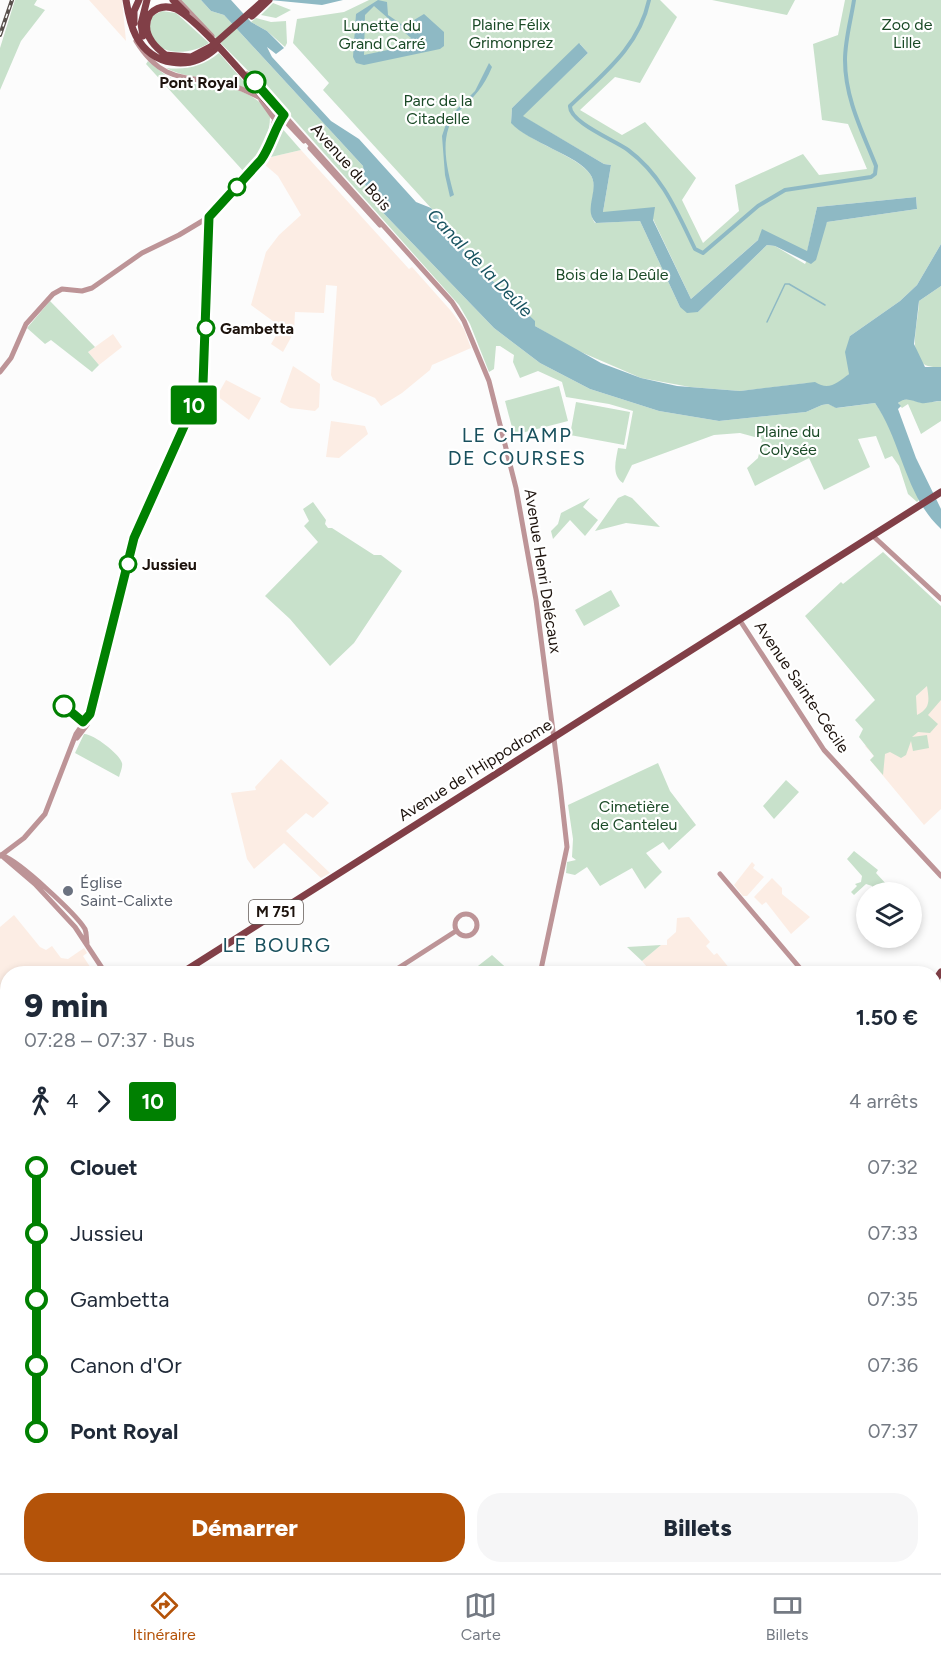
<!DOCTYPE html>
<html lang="fr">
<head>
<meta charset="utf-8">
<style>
  body { margin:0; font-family:Figtree,sans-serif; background:#f6f6f7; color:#1f2937; height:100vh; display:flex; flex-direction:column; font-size:22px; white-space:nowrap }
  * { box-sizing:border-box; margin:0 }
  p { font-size:20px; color:#747a83 }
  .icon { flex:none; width:33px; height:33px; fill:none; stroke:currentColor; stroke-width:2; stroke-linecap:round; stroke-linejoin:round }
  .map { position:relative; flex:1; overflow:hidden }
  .panel { position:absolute; left:0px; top:966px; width:942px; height:608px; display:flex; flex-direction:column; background:#fff; border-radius:24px 24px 0 0; box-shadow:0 3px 9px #0003 }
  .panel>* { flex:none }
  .badge { padding:0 12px; border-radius:4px; font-size:21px; line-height:39px }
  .controls { position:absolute; left:856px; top:882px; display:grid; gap:12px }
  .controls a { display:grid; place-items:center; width:66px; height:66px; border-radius:50%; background:#fff; box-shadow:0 3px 9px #0003; font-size:30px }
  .map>.badge { position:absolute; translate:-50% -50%; box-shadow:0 0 0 3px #fff }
  .legs { display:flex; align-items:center; gap:9px; height:66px; padding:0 24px; font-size:20px }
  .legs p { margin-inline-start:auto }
  .head { display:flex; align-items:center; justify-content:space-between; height:102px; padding:0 24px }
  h1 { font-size:33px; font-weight:800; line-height:45px }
  .cta { display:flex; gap:12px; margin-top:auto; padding:12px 24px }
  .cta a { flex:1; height:69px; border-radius:24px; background:#b45309; color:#fff; font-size:24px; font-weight:800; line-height:69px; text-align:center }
  .cta a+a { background:#f6f6f7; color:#1f2937 }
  ul { padding:0 24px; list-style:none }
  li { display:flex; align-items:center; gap:21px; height:66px; font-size:22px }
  li i { display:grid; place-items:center; width:9px; height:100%; margin:0 8px; background:currentColor }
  li i::after { content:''; width:15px; height:15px; margin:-8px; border:4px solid; border-radius:50%; background:#fff }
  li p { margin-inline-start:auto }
  li:first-child i { background:linear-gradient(#0000 50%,currentColor 0) }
  li:last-child i { background:linear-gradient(currentColor 50%,#0000 0) }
  .tabs { display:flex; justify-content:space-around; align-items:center; height:84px; border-top:2px solid #e0e1e3; background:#fff; font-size:16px; color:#747a83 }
  .tabs a { display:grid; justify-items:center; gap:3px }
  .tabs .current { color:#b45309 }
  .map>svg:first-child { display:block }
  .built { fill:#fcede4 }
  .green { fill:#c8e1cb; fill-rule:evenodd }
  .water { fill:#8eb9c4; fill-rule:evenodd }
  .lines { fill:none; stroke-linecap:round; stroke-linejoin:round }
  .stream { stroke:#8eb9c4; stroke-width:1.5 }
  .canal { stroke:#8eb9c4; stroke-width:4 }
  .minor { stroke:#bd9497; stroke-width:5 }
  .major { stroke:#813f47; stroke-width:7 }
  .highway { stroke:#6a1d2b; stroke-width:8 }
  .rail-casing { stroke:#58504c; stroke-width:4 }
  .rail { stroke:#fff; stroke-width:1.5; stroke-dasharray:4.5; stroke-linecap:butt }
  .major-bridge { stroke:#813f47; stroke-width:7 }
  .line-1-casing { stroke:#fff; stroke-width:14 }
  .line-1 { stroke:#008001; stroke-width:9 }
  .stop-1-dot { fill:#fff; stroke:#008001; stroke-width:3 }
  .worship-dot { fill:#6b7280; stroke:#fff; stroke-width:2 }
  .labels { text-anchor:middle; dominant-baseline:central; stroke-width:4.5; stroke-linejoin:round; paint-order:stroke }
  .shield { fill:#fff; stroke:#615a56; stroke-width:1.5 }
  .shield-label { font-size:15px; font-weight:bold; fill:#1d130d }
  .park-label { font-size:16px; fill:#1b4a27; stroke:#fff }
  .stop-label { font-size:16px; font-weight:bold; fill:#1d130d; stroke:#fff; text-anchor:start }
  .street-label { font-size:16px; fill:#1d130d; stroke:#fff }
  .worship-label { font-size:16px; fill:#5b616d; stroke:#fff; text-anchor:start }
  .water-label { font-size:18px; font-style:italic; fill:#195461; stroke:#fff }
  .quarter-label { font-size:20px; letter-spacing:1.5px; fill:#19505d; stroke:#fff }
</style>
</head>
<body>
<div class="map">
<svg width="941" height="1573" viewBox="0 0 941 1573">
  <rect width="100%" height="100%" fill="#fcfcfc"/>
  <path class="built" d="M89,0H122L126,41Z
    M301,150L409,269L412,267L452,312L464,329L471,348L432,365L430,370L402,393L381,406L375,398L333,380L331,375L337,286L326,285L324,313L295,312L294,332L283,352L271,344L281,327L251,305L266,252L279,235L301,215L278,176L264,164L271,157Z
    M113,334L122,347L99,365L88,352Z
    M293,366L320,384L319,407L315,411L290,408L280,402Z
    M226,380L261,398L249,420L217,396Z
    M331,421L365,426L368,434L339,458L326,457Z
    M941,672V809L924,825L870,760L874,756L865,746Z
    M281,759L329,803L313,818L306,813L286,831L330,873L321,878L284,843L254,869L247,859L231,793L256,790L255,787Z
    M752,862L755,865L753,868L764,877L747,896H743L734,885Z
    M772,878L782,888V894L810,917L791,934L766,902L762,905L754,897Z
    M14,915L40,947L46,950L52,946L61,958L68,959L84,948L87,953L83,956L94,973L8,974L7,1013L0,1004V927Z
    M689,917L710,942L706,946L714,955L717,953L730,969L728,973H693L689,969L683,973H652L642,961L661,945H667V940L676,932L677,918Z
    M482,1566H744L731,1573H487L482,1570Z"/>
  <path class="green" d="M15,0H37L34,5L45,10L21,41L0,90V48Z
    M178,0H201L211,11L224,15L363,166L365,184L374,203L390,220L494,328L540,363L590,389L659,411L719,421L806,412L822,405L828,404L837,408L875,403L887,421L919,500L917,502L908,494L899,466L892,456L885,459L876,436L858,439L870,467L824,490L809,458L755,486L747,468L758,458L762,439L740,433L714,435L632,465L623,483C611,475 616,460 618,448L626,449L633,411L609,404L566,397L562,382L538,371L520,378L513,362L514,355L500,346H496L494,369L489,372L470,324L459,305L274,97Z
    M369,0H660L677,17L640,83L615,77L580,110L622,135L645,122L696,178L682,200L703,243L739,211L735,185L803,154L819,175L867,169L848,124L822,120L813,44L838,35L845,0H941V244L917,285L900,301L850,336L849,374L835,386L822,387L808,383L740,391L690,387L641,378L574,349L535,326L534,321L478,267L431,208L323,90L329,83L293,43L297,19L344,12ZM580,44L588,53L522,116L604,164L611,165L603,212L653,219L691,299L759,239L807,252L817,207L916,197L917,209L827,222L805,264L775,246L767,245L698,312L680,307L640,221L595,223C584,208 601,189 590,174C578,156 528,142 511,122L512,108Z
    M712,0H795L787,15Z
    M273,3L291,10L276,18L261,15Z
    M162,11L176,13L209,43C185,59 140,55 152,16Z
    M256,18L271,22L286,21L287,43L285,47L267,31L251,22Z
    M219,53L253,92C225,77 194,82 166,68C186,70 202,67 219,53Z
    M148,61C158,69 167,78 180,81C215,91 244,79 270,114C271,137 258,156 245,173L146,64Z
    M280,126L301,150L271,157Z
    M941,286V367C901,371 919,324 919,301Z
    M50,301L95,347L88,352L99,365L92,372L51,340L45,344L27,328Z
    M559,386L568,421L514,435L505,401Z
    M909,399L922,403L941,401V421L921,434L908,404L902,408L898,404L901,400Z
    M576,402L630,412L624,445L570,435Z
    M625,495L632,498L660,527L626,523L595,531L618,498Z
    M590,498L583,507L598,520L585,536L570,520L553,539L551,531L558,524L561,513Z
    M313,502L326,520L325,524L328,528H332L374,555H381L402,571L354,643L330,666L290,619L265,596L318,542L304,526L309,521L303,509Z
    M883,552L941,606V700L928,715L938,724L930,733L918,732L912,737L927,735L929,748L913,751L911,741L906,755L901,758L890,752L885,754L883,775L870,760L874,756L859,737L863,729L855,720L875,700L805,616L841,582L843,584ZM927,686C929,700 931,708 917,715L916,696Z
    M611,590L620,606L584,626L575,610Z
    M84,734C92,733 120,754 122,763C123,767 120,773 119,777L75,753Z
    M658,763L670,791L696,825L669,850L663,842L646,853L662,872L645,889L632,868L600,886L587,867L575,875L566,873L567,862L576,860L572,857L573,839L568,805Z
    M786,780L799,792L774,819L763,806Z
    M854,851L878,870L876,873L888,886L884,892H874L872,886L866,884L854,895L851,892L857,886L855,884L861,882L862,876L847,859Z
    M661,945L642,961L627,947Z
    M492,955L512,973H469Z
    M941,1266V1318L935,1322V1270Z
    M941,1393V1450L935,1446L934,1405L939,1402L938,1398Z
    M935,1552L941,1559V1573H837L827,1566H934Z
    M764,1566H798L809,1573H751Z"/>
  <path class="water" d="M201,0H231L251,22L267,31L284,48L276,54L267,47L272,57L331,121L359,139L416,202L431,208L478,267L535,321V326L601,363L641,378L677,386L740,391L815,382C829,391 837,383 849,374L845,352L850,336L900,301L917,285L941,244V286L919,301L914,344L925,367H941V401C935,401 927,404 921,403C912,401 906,396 898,403L901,406L898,409L916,458L941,509V529C905,496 902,442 875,403L836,408L828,404L822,405L806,412L719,421L659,411L590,389L540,363L494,328L390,220L374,203L365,184L363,166L224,15L211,11Z
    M270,0H343L322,5Z
    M378,0L387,2L388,15L404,26L424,14L444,32V46L440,49L364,65L356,63L353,57L356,14ZM374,6L411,38L402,47L364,55L365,15Z
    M579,43L588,53L523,116L604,164L611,165L603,212L655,207L653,220L691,299L758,240L762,229L807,251L817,207L916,197L917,209L827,222L816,260L811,264L775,246L767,245L698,312L687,313L680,307L640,221L596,223C582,209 601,189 590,174C579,156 528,142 511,123L512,108Z
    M489,63L492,67C484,87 474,97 459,111C437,134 447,168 454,195L450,197L445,175L442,136L448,118L475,91Z"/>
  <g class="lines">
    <path class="stream" d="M767,322L785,284H789L825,305"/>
    <path class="canal" d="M649,0C639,47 603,74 570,106C569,122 614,140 628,150C662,175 677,212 695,249L703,253L758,206L785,190L871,177L875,174L876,166C862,131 845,98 845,60C845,40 851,20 854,0"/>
    <path class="minor" d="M178,0L212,36
      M136,41C163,85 188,75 230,85C242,88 253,94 264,100
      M247,74L452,302L464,321L489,381L516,488L536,600L560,785L567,847L540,974
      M261,100L273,117
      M271,106L304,141
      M272,130L277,111
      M310,148L380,225
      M0,372L11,358L26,324L53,294L62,289L82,291L92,288L142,253L179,235L209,217L263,158L284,113
      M872,535L941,599
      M739,619L824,750L941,876
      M77,738L87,725
      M1,855L35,884L75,927L106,974
      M0,856L24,838L45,814L76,734L90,714L135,534L203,384L209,217
      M3,856C19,861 76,914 85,929C87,934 86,938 87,943
      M720,874L805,974
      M455 925a11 11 0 1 1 22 0a11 11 0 1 1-22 0Z
      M389,974L456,931
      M934,1200L941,1195
      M0,1497L8,1494
      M934,1508L941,1512
      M454,1573L469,1567L478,1568
      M626,1573L629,1566
      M738,1573L751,1566"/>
    <path class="major" d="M126,0C128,12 130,25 136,36C153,67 190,71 215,49
      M173,0L186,13
      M252,16L269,0
      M134,23V11L139,0
      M143,36L141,24L147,0
      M164,55L191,57L212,46
      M167,56C153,46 140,32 150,14C157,7 166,5 176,9C202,23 250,83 272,107
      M180,974L941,492
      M934,982L941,972
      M0,1125L8,1115
      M477,1573L479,1566"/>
    <path class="highway" d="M0,1505L8,1516
      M0,1515L8,1526
      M30,1566L34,1573"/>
    <g class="rail-casing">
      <path id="rail" d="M0,35L12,0
        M0,1030L8,1038
        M804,1566L817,1573
        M823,1566L833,1573"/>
    </g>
    <use href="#rail" class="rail"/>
    <path class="major-bridge" d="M212,46L264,0"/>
  </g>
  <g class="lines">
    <g class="line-1-casing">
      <path id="line-1" d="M64,706L83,722L90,714L134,538L203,384L209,217L261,160C271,146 274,129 284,115L255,82"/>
    </g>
    <use href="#line-1" class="line-1"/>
  </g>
  <g class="stop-1-dot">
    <circle cx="255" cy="82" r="10"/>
    <circle cx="237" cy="187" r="8"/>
    <circle cx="206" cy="328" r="8"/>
    <circle cx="128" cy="564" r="8"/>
    <circle cx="64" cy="706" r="10"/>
  </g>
  <circle class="worship-dot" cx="68" cy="891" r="6"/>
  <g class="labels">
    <rect class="shield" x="249" y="900" width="54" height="24" rx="4.5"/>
    <g class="shield-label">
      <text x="276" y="912">M 751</text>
    </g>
    <g class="park-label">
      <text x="511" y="24">Plaine Félix<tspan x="511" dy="18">Grimonprez</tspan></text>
      <text x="907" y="24">Zoo de<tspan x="907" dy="18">Lille</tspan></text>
      <text x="382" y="25">Lunette du<tspan x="382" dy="18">Grand Carré</tspan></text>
      <text x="438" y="100">Parc de la<tspan x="438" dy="18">Citadelle</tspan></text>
      <text x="612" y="274">Bois de la Deûle</text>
      <text x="788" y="431">Plaine du<tspan x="788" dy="18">Colysée</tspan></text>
      <text x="634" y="806">Cimetière<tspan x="634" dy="18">de Canteleu</tspan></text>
    </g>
    <g class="stop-label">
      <text x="238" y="82" text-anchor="end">Pont Royal</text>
      <text x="220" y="328">Gambetta</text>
      <text x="142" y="564">Jussieu</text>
    </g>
    <g class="street-label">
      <text transform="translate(351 167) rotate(48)">Avenue du Bois</text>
      <text transform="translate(543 571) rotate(81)">Avenue Henri Delécaux</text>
      <text transform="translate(802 687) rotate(56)">Avenue Sainte-Cécile</text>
      <text transform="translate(475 770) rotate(-32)">Avenue de l'Hippodrome</text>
    </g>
    <g class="worship-label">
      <text x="80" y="882">Église<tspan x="80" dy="18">Saint-Calixte</tspan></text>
    </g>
    <g class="water-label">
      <text transform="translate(480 263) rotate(46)">Canal de la Deûle</text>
    </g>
    <g class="quarter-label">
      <text x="517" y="435">LE CHAMP<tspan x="517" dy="23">DE COURSES</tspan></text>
      <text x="277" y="945">LE BOURG</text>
    </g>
  </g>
</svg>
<div class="controls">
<a><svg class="icon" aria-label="layers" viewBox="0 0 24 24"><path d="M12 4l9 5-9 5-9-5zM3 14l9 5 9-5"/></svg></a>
</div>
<b class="badge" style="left:194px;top:405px;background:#008001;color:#fff">10</b>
<section class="panel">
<div class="head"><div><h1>9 min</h1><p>07:28 – 07:37 · Bus</p></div><b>1.50 €</b></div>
<div class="legs"><svg class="icon" aria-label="walk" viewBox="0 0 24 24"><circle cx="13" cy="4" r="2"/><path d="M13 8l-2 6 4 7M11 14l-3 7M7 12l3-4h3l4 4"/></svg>4<svg class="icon" aria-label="forward" viewBox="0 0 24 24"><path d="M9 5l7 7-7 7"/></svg><b class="badge" style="background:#008001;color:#fff">10</b><p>4 arrêts</p></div>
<ul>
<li><i style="color:#008001"></i><b>Clouet</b><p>07:32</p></li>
<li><i style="color:#008001"></i><span>Jussieu</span><p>07:33</p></li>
<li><i style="color:#008001"></i><span>Gambetta</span><p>07:35</p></li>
<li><i style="color:#008001"></i><span>Canon d'Or</span><p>07:36</p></li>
<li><i style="color:#008001"></i><b>Pont Royal</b><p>07:37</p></li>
</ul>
<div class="cta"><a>Démarrer</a><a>Billets</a></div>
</section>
</div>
<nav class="tabs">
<a class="current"><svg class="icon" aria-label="directions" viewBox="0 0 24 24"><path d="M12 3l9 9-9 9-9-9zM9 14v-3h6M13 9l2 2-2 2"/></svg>Itinéraire</a>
<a><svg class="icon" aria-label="map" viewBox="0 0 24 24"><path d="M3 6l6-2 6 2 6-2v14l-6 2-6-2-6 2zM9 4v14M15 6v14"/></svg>Carte</a>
<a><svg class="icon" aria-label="tickets" viewBox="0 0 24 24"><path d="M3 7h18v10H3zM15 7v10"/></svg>Billets</a>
</nav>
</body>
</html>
